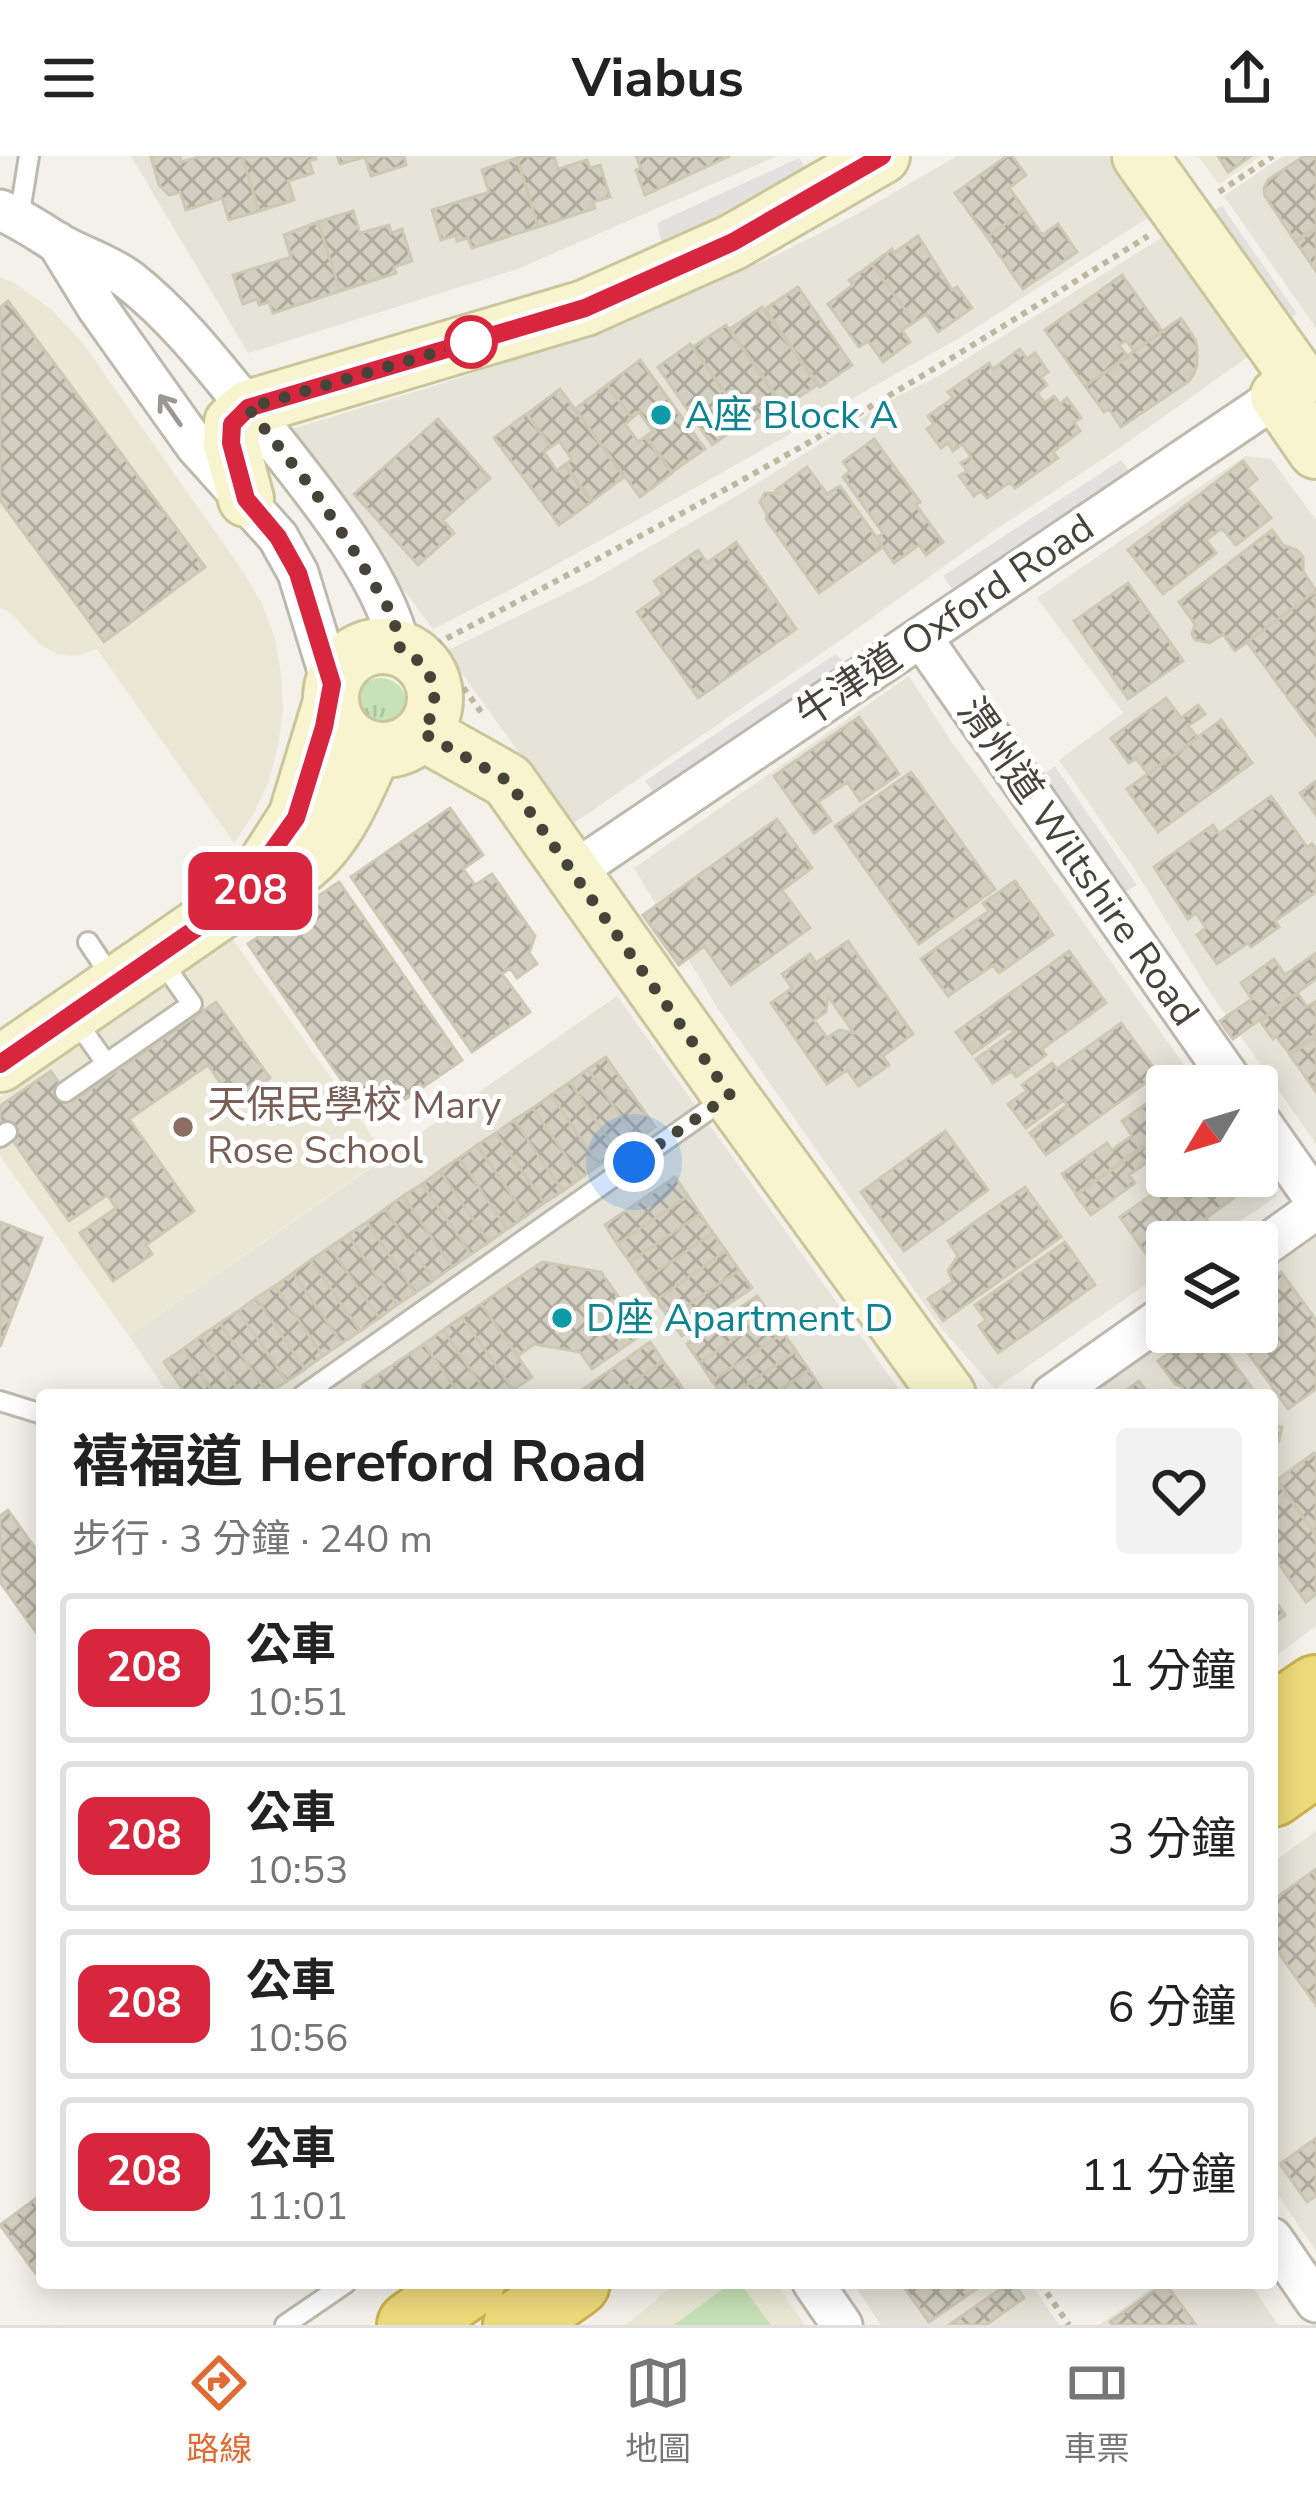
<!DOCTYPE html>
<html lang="zh-TW">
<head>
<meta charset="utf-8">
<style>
  body { margin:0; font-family:"Nunito Sans","Noto Sans TC",sans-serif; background:#f2f2f2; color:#222; height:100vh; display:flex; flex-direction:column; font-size:45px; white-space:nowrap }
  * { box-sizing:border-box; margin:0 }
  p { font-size:39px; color:#767676 }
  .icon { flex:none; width:66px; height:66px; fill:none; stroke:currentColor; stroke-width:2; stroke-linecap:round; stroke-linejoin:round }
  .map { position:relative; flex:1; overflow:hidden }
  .sheet { position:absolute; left:36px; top:1233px; width:1242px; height:900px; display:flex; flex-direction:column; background:#fff; border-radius:12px; box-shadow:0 6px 30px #0003 }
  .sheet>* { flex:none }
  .badge { padding:0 24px; border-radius:18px; font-size:42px; line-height:78px }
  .needle { width:78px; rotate:232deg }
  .controls { position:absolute; left:1146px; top:909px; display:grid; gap:24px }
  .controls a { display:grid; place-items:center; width:132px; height:132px; border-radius:12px; background:#fff; box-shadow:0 6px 30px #0003; font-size:60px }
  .you { position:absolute; width:60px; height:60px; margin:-30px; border:9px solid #fff; border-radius:50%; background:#1a73e8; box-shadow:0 0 0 18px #1a73e833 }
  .map>.badge { position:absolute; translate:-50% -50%; box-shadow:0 0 0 6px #fff }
  .round { display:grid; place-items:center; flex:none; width:126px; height:126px; border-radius:12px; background:#f2f2f2 }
  .headline { display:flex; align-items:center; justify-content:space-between; height:204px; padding:0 36px }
  h1 { font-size:57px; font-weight:700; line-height:90px }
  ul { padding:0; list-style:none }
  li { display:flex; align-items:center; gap:36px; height:150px; margin:0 24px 18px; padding:0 12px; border:6px solid #e0e0e0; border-radius:12px }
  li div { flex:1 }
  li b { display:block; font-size:45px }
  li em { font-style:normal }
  li .badge { min-width:132px; font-weight:700; text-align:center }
  header { display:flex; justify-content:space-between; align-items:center; height:156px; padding:0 36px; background:#fff; font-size:54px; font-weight:700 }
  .dock { display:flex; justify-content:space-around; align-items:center; height:168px; border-top:3px solid #e0e0e0; background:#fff; font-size:33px; color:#767676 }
  .dock a { display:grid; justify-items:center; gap:6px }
  .dock .current { color:#e06c33 }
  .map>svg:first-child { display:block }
  .residential { fill:#e6e4d8 }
  .education { fill:#eae8d5 }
  .grass { fill:url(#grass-tufts) }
  .garden { fill:#c7e2b7 }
  .parking { fill:#e2e1dd }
  .building { fill:url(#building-cross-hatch); stroke:#cdc8b4; stroke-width:3; fill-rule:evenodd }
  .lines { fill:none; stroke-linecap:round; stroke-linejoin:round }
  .lane-casing { stroke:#bdbaad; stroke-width:24 }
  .street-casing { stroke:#bdbaad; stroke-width:45 }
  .secondary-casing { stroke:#cac69c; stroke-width:60 }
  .highway-casing { stroke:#cbb24c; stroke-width:72 }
  .path { stroke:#bdb8a0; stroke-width:6; stroke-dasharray:6 6; stroke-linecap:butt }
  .lane { stroke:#fff; stroke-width:18 }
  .street { stroke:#fff; stroke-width:39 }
  .secondary { stroke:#f8f5ce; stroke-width:54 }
  .highway { stroke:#eddb7b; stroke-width:66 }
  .oneway { stroke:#999892 }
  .line-casing { stroke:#fff; stroke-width:27 }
  .line { stroke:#d7263d; stroke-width:18 }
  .walk { stroke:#464339; stroke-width:12; stroke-dasharray:0 21.6 }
  .stop-dot { fill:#fff; stroke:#d7263d; stroke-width:6 }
  .culture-dot { fill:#0f9aa8; stroke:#fff; stroke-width:4.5 }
  .education-dot { fill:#8d6e63; stroke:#fff; stroke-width:4.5 }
  .labels { text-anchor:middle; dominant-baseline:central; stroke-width:10; stroke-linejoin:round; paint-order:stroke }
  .culture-label { font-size:39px; fill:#0d838f; stroke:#fff; text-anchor:start }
  .street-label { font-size:39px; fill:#464339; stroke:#fff }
  .education-label { font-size:39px; fill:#785e54; stroke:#fff; text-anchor:start }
</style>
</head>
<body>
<header><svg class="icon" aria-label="menu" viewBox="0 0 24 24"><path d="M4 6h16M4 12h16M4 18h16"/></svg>Viabus<svg class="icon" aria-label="share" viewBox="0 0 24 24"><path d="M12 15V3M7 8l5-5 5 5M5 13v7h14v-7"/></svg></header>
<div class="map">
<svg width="1316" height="2169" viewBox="0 0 1316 2169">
  <defs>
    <pattern id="grass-tufts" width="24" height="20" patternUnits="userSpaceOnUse" patternTransform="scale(3)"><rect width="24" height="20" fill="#c7e2b7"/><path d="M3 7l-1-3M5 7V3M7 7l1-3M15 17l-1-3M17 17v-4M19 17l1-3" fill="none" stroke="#acc39e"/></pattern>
    <pattern id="building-cross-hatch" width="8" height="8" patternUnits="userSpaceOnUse" patternTransform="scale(3)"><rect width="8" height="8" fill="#d3cfc0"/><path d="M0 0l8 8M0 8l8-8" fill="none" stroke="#adaa9d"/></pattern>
  </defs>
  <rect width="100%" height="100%" fill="#f3f1e9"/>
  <path class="residential" d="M131,0H777L515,114L248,197Z
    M957,0H1116L1157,56L961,181L684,338L512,433L433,473L285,275L447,226L624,166L779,98L857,58Z
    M1283,0H1316V172L1224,40Z
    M1176,73L1256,195L1118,293L992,376L838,486L571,669L446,495L591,425L738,339L896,241L937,221Z
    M1245,300L1271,303L1316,364V988L1211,838L1135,714L1059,604L1123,557L1037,442Z
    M909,520L951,585L1040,705L1199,930H1167V1020H1257V1013L1277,1040L1209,1086H1167V1114L995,1233L941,1172L718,853L634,712Z
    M617,840L903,1239H169L129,1180Z
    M1316,1074V1470L1272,1503V1239H1087L1173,1176H1257V1114Z
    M1316,1675V2095L1272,2030V1707Z
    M853,2127H1031L1059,2169H881Z
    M1159,2127H1250L1278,2169H1099Z"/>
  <path class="education" d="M1198,0H1261L1219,28Z
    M0,121L16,128L52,154L82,186L244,417L262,448L275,482L281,518L283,554L278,590L269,625L254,657L234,687L97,493L77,500L57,498L39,488L11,457L0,452Z
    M232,782L386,1000L129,1180L0,1000V941Z
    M676,2127H776L805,2169H626Z"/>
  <path class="grass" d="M356 547a25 25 0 1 1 50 0a25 25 0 1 1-50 0Z"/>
  <path class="garden" d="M731,2127H740L771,2169H674Z"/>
  <path class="parking" d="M799,2L813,23L666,105L657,67Z
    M1222,50L1297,158L1272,171L1198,63Z
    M1121,304L1134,321L956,438L943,420Z
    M836,498L852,516L662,647L645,625Z
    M1055,610L1137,729L1117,741L1034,626Z"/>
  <path class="building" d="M155,0H180L181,6L202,0H242L259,55L229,64L222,42L186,54L180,36L169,39L159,29L151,1Z
    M242,0H315L316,3L309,5L313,17L288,25L294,44L259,55Z
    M337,0H404L406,9L371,20L365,1L340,8Z
    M522,0H554L558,13L587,4L590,12L600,9L610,41L593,46L595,52L538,71L517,2Z
    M636,0H730L645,39L636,14L641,12Z
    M1007,0H1012L1026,19L1009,32L1025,54L987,81L955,37Z
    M1218,0H1251L1228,16Z
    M1304,0H1316V71L1295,85L1265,40L1264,32L1268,24Z
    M517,2L538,71L472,92L468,82L457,85L456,79L441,84L432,54L489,36L482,14Z
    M1025,54L1042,79L1058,68L1077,96L1023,133L987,81Z
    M353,55L360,77L389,69L391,77L402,73L412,105L394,111L396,117L340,135L318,66Z
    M318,66L340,135L273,157L269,146L259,149L257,143L243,148L233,119L291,101L284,79Z
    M1316,72V115L1296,86Z
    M918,80L952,134L957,131L972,152L938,176L926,158L914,166L872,108L892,93L894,97Z
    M872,108L914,166L902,174L910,186L883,206L868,185L859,191L828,148L853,129L849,124Z
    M1122,119L1162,175L1134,195L1126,184L1119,189L1128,201L1085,230L1045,174Z
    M798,131L852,209L820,231L765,153Z
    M8,145L205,411L104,486L0,344V152Z
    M762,151L817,229L784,251L730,173Z
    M1181,162L1195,183L1197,192V209L1194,217L1189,225L1121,271L1109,253L1104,256L1085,230Z
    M726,169L780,247L748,269L693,191Z
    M690,188L745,266L712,289L658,211Z
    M1020,193L1027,203L1035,197L1048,216L1041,221L1047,229L1037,237L1045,247L1054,240L1060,248L1067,242L1081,262L1074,266L1080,275L1053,296L1058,302L1015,332L1010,326L987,342L981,335L974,340L959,320L967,315L961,307L971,301L962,288L953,295L948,287L941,292L927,273L934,268L928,260L953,242L948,236L989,207L993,213Z
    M640,204L705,293L672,316L646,280L653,275L639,256L632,262L607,229Z
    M607,229L632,262L625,268L638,286L645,281L672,317L640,341L575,253Z
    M560,233L624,321L592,345L565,309L572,303L559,285L551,291L527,258Z
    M526,258L551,291L544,296L557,315L564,309L591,346L559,369L494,282Z
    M438,263L490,322L443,364L454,377L418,409L354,338Z
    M874,283L920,346L916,349L943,386L926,399L919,389L894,407L877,382L883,377L843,321L850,315L843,306Z
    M1243,305L1257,323L1247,332L1271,362L1236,389L1222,372L1206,384L1216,397L1163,438L1128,394Z
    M807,311L827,338L840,330L883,391L819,437L766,363L767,358L760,346L765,337H779L776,334Z
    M1272,374L1283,389L1297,394L1303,401V415L1316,435L1235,495L1223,478L1210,487L1195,484L1192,478L1195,468L1179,446Z
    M736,386L796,473L698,542L637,456L663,438L654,425L698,394L707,407Z
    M1128,427L1183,505L1128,543L1074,465Z
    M1316,435V580L1247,486Z
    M1166,542L1181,562L1198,549L1205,558L1188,570L1198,582L1148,618L1136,602L1129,607L1111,582Z
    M859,561L899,618L860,645L847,626L818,646L831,665L814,677L774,620Z
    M1221,564L1252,607L1158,676L1127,633Z
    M911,616L995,733L919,788L835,670Z
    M1316,625V659L1300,637Z
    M1271,640L1307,691L1312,688L1316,693V736L1275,765L1279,771L1251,791L1248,787L1217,808L1197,779L1206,772L1196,757L1188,763L1154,711L1213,669L1219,678Z
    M450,652L483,699L463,713L475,729L492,718L535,780L529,797L537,808L517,822L510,812L502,818L530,856L472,896L351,721Z
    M777,663L812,712L782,734L810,772L731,829L704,790L679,809L643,759Z
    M1015,725L1053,779L999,817L993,809L948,840L921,803L989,755L983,747Z
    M339,726L462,904L371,967L248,788Z
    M848,785L913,878L883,900L889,909L859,930L847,914L827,928L771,847L792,832L782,818L810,798L816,807ZM828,840L854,877L839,874L827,882L814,864L826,856Z
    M1069,795L1106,847L1042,893L1046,899L1016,921L1011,915L993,927L976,903L1014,876L1010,871L972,898L956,876Z
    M1316,797V823L1233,883L1220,865L1252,843L1241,827L1274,803L1285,819Z
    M1298,838L1307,851L1316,845V878L1289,897L1276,880L1273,883L1260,865Z
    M216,846L270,922L234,947L208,909L129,963L194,1055L146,1089L152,1098L113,1125L80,1077L116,1052L107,1039L69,1065L0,966V950L51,915L72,946Z
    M1121,867L1158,918L1046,999L1030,977L1067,949L1064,944L1026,972L1008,948L1027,935L1022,929L1052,907L1057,913Z
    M1316,881V936L1290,899Z
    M606,901L655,971L637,984L588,913Z
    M588,913L637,984L618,997L570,926Z
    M570,926L618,997L599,1009L551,939Z
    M1167,933V973L1076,1038L1062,1018L1107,987L1112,994L1132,980L1122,965Z
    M551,939L599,1009L581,1022L533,952Z
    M533,952L581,1022L563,1035L514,964Z
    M514,964L563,1035L544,1047L496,977Z
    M945,975L988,1034L904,1095L861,1036Z
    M1167,975V1015L1160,1020L1150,1004L1129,1019L1135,1027L1091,1059L1076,1039Z
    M496,977L544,1047L526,1060L477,989Z
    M477,989L526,1060L507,1073L459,1002Z
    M459,1002L507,1073L489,1086L440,1015Z
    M440,1015L489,1086L471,1098L422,1028Z
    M1257,1017L1261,1022L1206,1062L1210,1069L1186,1086H1183L1179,1080L1167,1086L1149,1102L1120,1061L1178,1020H1257Z
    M675,1021L688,1040L617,1088L605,1069Z
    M422,1028L471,1098L452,1111L403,1040Z
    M1025,1031L1061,1081L943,1165L928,1143L953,1126L948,1115L958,1100L948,1085Z
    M403,1040L452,1111L434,1124L385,1053Z
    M688,1040L700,1058L630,1106L617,1088Z
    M385,1053L434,1124L415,1137L367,1066Z
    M700,1058L713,1077L643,1125L630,1106Z
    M0,1066L42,1082L0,1191Z
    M367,1066L415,1137L397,1149L348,1079Z
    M713,1077L726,1095L656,1144L643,1125Z
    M348,1079L397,1149L379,1162L330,1091Z
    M1065,1086L1095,1129L998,1197L979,1170L986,1164L975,1149Z
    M330,1091L379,1162L360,1175L311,1104Z
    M726,1095L739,1114L669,1162L656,1144Z
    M311,1104L360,1175L342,1187L293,1117Z
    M542,1106L601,1116L644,1177L592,1213L580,1196L534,1188L518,1200L481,1148Z
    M739,1114L752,1132L682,1180L669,1162Z
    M1281,1116L1316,1164V1233L1288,1253L1233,1176H1257V1134Z
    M293,1117L342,1187L323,1200L275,1130Z
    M275,1130L323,1200L305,1213L256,1142Z
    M757,1140L770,1158L700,1207L687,1188Z
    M256,1142L305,1213L287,1225L238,1155Z
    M481,1148L532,1221L513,1234L462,1161Z
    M238,1155L287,1225L268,1238L220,1167Z
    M770,1158L783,1177L712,1225L700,1207Z
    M462,1161L513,1234L506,1239H488L443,1174Z
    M220,1167L268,1238L242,1239L201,1180Z
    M443,1174L488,1239H460L424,1188Z
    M1198,1176H1211L1257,1239H1188L1181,1230L1175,1228L1158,1205Z
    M783,1177L796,1195L732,1239H722L712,1225Z
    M201,1180L242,1239H215L183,1193Z
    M650,1186L663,1205L615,1239H575Z
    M424,1188L460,1239H362L363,1229Z
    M183,1193L215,1239H187L164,1206Z
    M796,1195L809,1214L772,1239H732Z
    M663,1205L677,1224L656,1239H615Z
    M809,1214L821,1232L812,1239H772Z
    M677,1224L687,1239H656Z
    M1139,1225L1149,1239H1120Z
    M1272,1269L1282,1271L1279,1285L1272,1290Z
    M1314,1297L1316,1300V1379L1277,1324Z
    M1276,1324L1316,1380V1438L1306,1446L1272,1398V1327Z
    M8,1354L35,1392L42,1387V1476L38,1479L0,1426V1360Z
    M1272,1441L1285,1459L1272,1469Z
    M1316,1713V1849L1272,1788V1745Z
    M1316,1982V2040L1307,2046L1280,2008Z
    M42,2038V2126L0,2069Z
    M901,2127H985L929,2166Z
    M1009,2127H1014L1024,2142L986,2169H949Z
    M1165,2127L1196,2169H1113L1110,2166Z"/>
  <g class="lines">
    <g class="lane-casing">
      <path id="lane" d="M19,62L29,0
        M88,786L112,822
        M74,862L106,907
        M65,936L192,848L160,803
        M0,981L7,976
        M303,1239L726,942
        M0,1245L42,1258
        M285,2169L346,2127"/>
    </g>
    <g class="street-casing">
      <path id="street" d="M0,54C21,63 37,74 56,86C79,100 108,108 129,124C180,164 220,218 260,267C309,330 382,414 400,492
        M57,86L97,151L196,290L278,381L298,417L332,528
        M921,481L1235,930
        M573,716L1278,240
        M1257,961L1316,1045
        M1257,1095L1316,1053
        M1052,1239L1167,1158
        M1272,2082L1316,2146
        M813,2127L842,2169"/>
    </g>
    <g class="secondary-casing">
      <path id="secondary" d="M1140,0L1300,224L1278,240L1316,295
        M246,343L231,287L232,267L248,252L585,152L733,86L882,0
        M331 542a52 52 0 1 1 104 0a52 52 0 1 1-104 0Z
        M423,577L508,625L730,939L948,1239
        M256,723L296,661L331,546
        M0,908L249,736C264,729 280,724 294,715C335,688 354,638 374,594"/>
    </g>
    <g class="highway-casing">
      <path id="highway" d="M1272,1563L1316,1533
        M1272,1637L1316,1606
        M411,2169L471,2127
        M517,2169L576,2127"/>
    </g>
    <path class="path" d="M1219,36L1273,0
      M436,488C563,422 689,355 813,284C927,219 1037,149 1148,80
      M435,493L484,560
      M1040,2127L1069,2169"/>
    <use href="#lane" class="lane"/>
    <use href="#street" class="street"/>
    <use href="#secondary" class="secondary"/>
    <use href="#highway" class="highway"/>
  </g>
  <defs><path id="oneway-shaft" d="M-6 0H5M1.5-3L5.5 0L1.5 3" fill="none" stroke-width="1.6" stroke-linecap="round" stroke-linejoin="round" transform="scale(3)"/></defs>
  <use class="oneway" href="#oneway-shaft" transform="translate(170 254) rotate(-125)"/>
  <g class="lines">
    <g class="line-casing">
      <path id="line" d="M0,908L249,736L273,694L296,662L324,571L332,528L298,417L278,381L246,343L231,287L232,268L248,252L585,152L733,86L882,0"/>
    </g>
    <use href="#line" class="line"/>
    <path class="walk" d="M471,186L248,252L314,335L356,398L393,460L400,492C437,513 443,540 423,577L508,625L730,939L634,1006"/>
  </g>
  <circle class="stop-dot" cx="471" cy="186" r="24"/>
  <g class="culture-dot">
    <circle cx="661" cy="259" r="12"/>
    <circle cx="562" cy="1162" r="12"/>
  </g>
  <circle class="education-dot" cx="183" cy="971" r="12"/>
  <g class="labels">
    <g class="culture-label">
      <text x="685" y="259">A座 Block A</text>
      <text x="586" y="1162">D座 Apartment D</text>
    </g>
    <g class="street-label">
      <text transform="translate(945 465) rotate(-34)">牛津道 Oxford Road</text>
      <text transform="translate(1078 706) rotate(55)">渭州道 Wiltshire Road</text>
    </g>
    <g class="education-label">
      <text x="207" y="949">天保民學校 Mary<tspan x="207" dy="45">Rose School</tspan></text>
    </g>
  </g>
</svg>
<div class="controls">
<a><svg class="needle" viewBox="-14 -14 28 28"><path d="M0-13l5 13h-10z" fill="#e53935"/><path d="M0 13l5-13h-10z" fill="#767676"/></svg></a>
<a><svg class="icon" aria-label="layers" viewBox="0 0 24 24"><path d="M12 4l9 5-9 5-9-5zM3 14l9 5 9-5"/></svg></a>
</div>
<div class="you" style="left:634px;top:1006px"></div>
<b class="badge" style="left:250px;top:735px;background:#d7263d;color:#fff">208</b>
<section class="sheet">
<div class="headline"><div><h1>禧福道 Hereford Road</h1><p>步行 · 3 分鐘 · 240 m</p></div><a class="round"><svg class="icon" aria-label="heart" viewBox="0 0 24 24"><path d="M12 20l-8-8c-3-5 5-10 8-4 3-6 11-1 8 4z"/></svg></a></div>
<ul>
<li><span class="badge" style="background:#d7263d;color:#fff">208</span><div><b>公車</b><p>10:51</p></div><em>1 分鐘</em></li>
<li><span class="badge" style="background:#d7263d;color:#fff">208</span><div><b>公車</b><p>10:53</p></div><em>3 分鐘</em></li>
<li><span class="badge" style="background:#d7263d;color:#fff">208</span><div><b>公車</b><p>10:56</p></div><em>6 分鐘</em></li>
<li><span class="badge" style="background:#d7263d;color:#fff">208</span><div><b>公車</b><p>11:01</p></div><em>11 分鐘</em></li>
</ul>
</section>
</div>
<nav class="dock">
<a class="current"><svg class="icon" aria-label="directions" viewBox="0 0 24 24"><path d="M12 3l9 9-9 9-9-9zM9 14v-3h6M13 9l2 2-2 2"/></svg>路線</a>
<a><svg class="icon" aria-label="map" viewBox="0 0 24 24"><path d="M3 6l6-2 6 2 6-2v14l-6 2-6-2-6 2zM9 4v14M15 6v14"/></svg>地圖</a>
<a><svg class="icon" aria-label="tickets" viewBox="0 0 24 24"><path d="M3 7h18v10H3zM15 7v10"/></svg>車票</a>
</nav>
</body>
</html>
